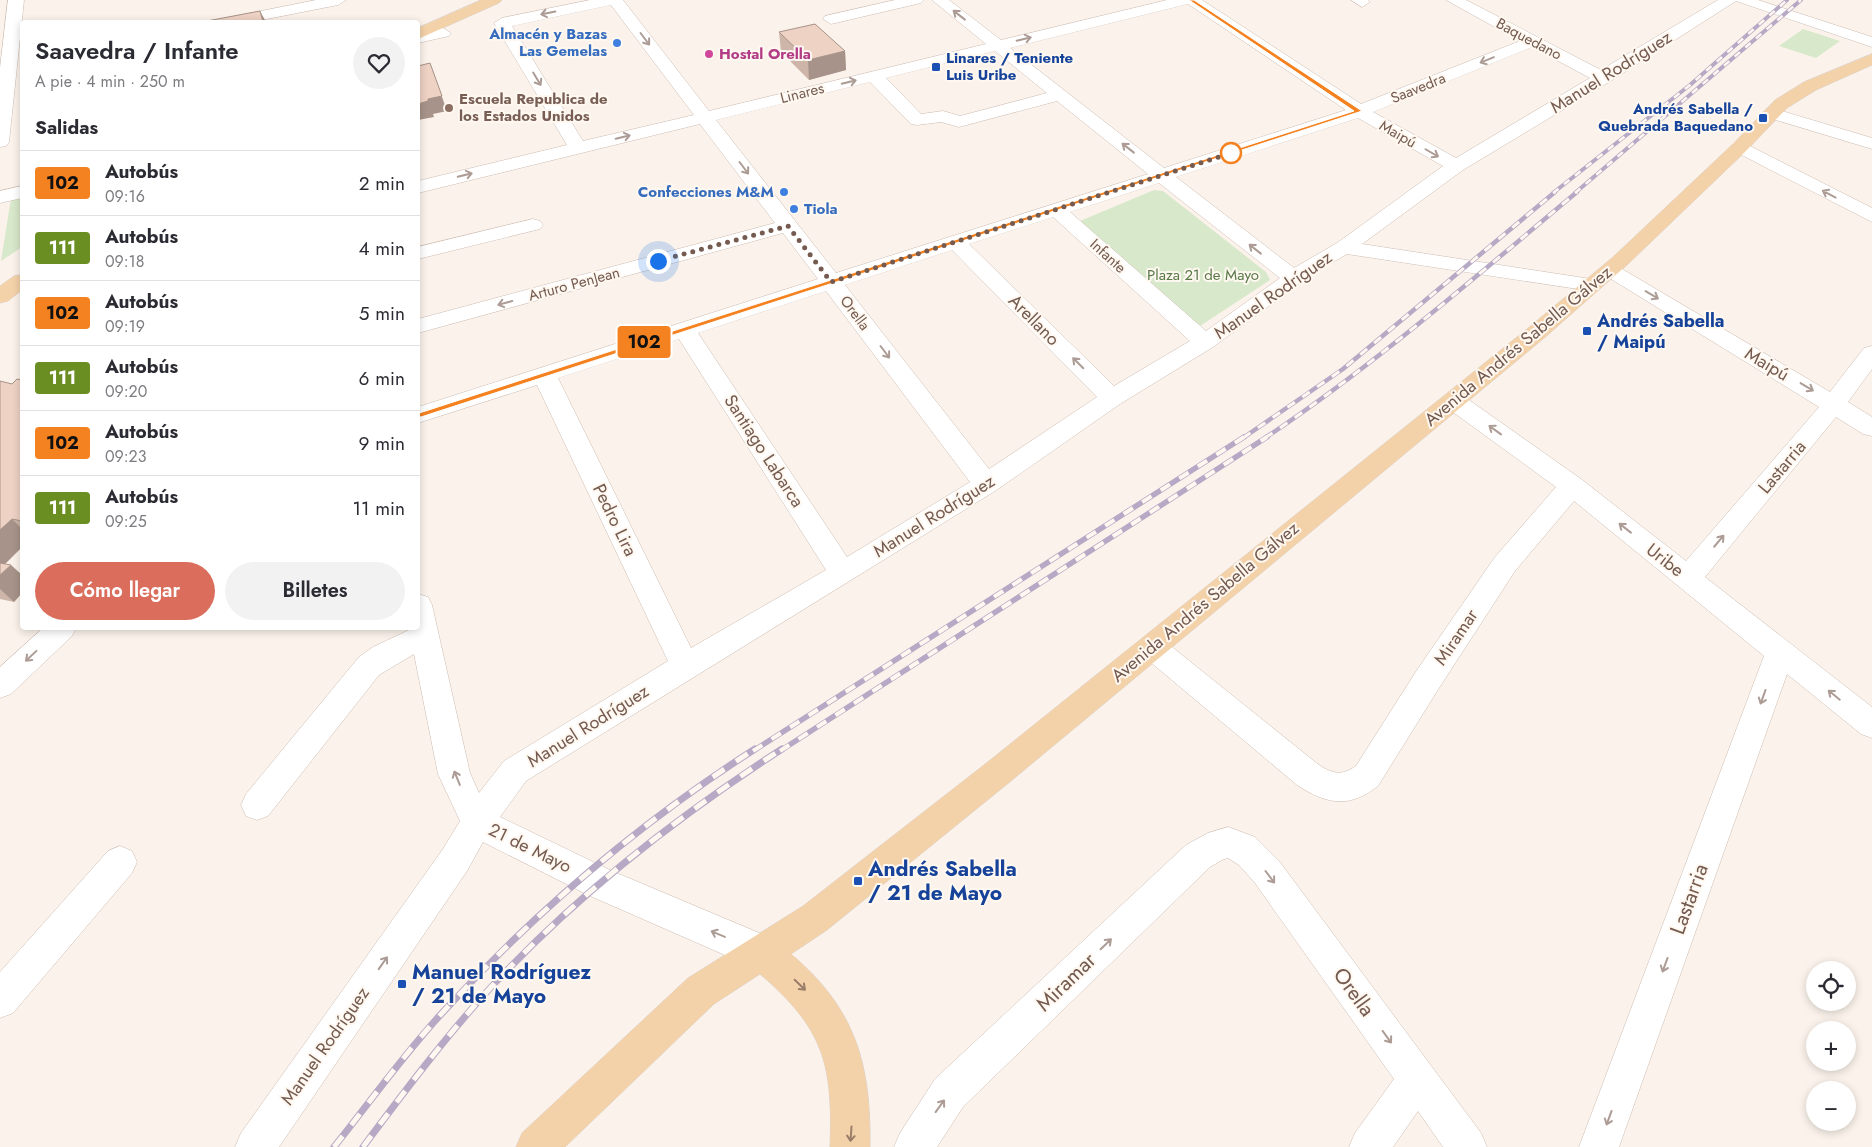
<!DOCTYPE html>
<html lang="es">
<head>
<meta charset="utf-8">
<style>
  body { margin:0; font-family:Jost,sans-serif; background:#f2f2f3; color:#2b2b33; height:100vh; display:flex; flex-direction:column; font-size:19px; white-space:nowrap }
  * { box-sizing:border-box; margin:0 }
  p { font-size:16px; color:#7c7c81 }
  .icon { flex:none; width:28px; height:28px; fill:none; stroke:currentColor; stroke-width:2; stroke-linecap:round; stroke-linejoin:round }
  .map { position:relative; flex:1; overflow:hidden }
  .panel { position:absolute; left:20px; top:20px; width:400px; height:610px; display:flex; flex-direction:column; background:#fff; border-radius:5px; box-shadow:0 2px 8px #0003 }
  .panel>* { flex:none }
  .badge { padding:0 10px; border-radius:4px; font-size:18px; line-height:32px }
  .controls { position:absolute; left:1806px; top:961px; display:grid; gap:10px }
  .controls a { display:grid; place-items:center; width:50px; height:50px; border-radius:50%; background:#fff; box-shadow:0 2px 8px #0003; font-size:25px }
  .you { position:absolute; width:25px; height:25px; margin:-12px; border:4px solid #fff; border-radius:50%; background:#1a73e8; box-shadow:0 0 0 8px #1a73e833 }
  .map>.badge { position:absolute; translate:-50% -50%; box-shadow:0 0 0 2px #fff }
  h2 { padding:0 15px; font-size:19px; line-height:45px }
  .round { display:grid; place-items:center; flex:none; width:52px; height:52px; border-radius:26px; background:#f2f2f3 }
  .headline { display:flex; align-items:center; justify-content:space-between; height:85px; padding:0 15px }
  h1 { font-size:24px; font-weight:600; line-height:38px }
  .action { display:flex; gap:10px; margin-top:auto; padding:10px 15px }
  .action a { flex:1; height:58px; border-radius:30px; background:#da6d5b; color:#fff; font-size:20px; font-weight:600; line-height:58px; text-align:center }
  .action a+a { background:#f2f2f3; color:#2b2b33 }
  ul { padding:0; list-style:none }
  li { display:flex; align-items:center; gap:15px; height:65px; padding:0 15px; border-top:1px solid #e1e1e2 }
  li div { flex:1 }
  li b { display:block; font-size:19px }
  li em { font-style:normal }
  li .badge { min-width:55px; font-weight:700; text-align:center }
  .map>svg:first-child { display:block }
  .green { fill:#d8e8ca }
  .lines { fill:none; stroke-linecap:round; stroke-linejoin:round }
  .minor-casing { stroke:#cdbbb1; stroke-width:1 }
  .major-casing { stroke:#d8d1ce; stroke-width:1 }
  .minor { fill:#fff; fill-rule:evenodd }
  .major { fill:#f4d2a9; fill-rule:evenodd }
  .rail-far3-casing { stroke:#b6a9c5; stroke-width:4 }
  .rail-far2-casing { stroke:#b6a9c5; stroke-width:4.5 }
  .rail-far1-casing { stroke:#b6a9c5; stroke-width:5.5 }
  .rail-casing { stroke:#b6a9c5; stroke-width:7 }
  .rail-far3 { stroke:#fef8f1; stroke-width:2.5; stroke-dasharray:7; stroke-linecap:butt }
  .rail-far2 { stroke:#fef8f1; stroke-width:3; stroke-dasharray:9; stroke-linecap:butt }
  .rail-far1 { stroke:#fef8f1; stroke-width:4; stroke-dasharray:11; stroke-linecap:butt }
  .rail { stroke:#fef8f1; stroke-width:5; stroke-dasharray:14; stroke-linecap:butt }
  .wall { fill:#cdb5a9 }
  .shaded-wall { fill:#a79389 }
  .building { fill:#eed2c4; stroke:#a79389 }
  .oneway { stroke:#ac9c95 }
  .oneway2 { stroke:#9a7e6a }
  .line { fill:#f58220; stroke:#fff }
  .walk { stroke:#745a4f; stroke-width:5; stroke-dasharray:0 9 }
  .shop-dot { fill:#3f7fe0; stroke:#fef8f1; stroke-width:2 }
  .hotel-dot { fill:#d1479c; stroke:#fef8f1; stroke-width:2 }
  .transit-dot { fill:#1a4fb4; stroke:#fef8f1; stroke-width:2 }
  .education-dot { fill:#8d6e63; stroke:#fef8f1; stroke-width:2 }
  .stop-dot { fill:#fff; stroke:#f58220; stroke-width:2.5 }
  .labels { text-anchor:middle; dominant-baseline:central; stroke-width:4; stroke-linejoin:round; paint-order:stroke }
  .far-shop-label { font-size:15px; font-weight:bold; fill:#366cbe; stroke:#fef8f1; text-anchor:end }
  .far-street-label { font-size:15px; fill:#745a4f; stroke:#fef8f1 }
  .far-hotel-label { font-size:15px; font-weight:bold; fill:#b23c85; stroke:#fef8f1; text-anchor:start }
  .far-transit-label { font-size:15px; font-weight:bold; fill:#164399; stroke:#fef8f1; text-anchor:start }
  .far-education-label { font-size:15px; font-weight:bold; fill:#785e54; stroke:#fef8f1; text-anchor:start }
  .far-park-label { font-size:15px; fill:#5a7948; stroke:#fef8f1 }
  .street-label { font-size:18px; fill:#745a4f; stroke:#fef8f1 }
  .transit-label { font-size:18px; font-weight:bold; fill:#164399; stroke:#fef8f1; text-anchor:start }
  .near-transit-label { font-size:21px; font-weight:bold; fill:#164399; stroke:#fef8f1; text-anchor:start }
  .near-street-label { font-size:21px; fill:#745a4f; stroke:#fef8f1 }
</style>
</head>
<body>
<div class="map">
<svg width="1872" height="1147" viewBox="0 0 1872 1147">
  <rect width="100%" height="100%" fill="#fbf3eb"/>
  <path class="green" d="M1803,29L1840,41L1816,58L1779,46Z
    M1154,190L1163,191L1266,272L1270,280L1200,326L1080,221Z
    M22,196V247L1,261L11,198Z"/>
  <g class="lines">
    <g class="minor-casing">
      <path id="minor" d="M8,0H24L9,142L6,146L0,147V68Z
        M316,0H346L338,5L252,22H224L232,17Z
        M590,0H623L709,111L986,44L932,0H949L1001,40L1167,0H1202L1361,104L1520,41L1446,0H1466L1601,70L1718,0H1758L1872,37V47L1736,1L1609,82L1463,170L1362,244L1591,279L1599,280L1602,285L1599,290L1591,291L1347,254L1314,273L1213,347L1120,404L995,491L526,781L500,817L612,871L776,940L781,953L776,966L763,971L750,966L588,895L483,842L467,871L279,1147H235L241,1133L443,849L460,821L438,774L414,654L379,675L268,816L257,820L246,816L241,805L246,794L359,657L373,647L409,630L408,628H418V594L428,597L432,605L470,773L479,793L504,761L668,661L537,385L418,423V407L818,279L783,233L418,333V319L775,223L700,124L418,193V181L567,145L494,23L502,18ZM1188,4L1346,110L1164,168L1010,48ZM611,5L694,115L583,141L512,26ZM1532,47L1590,78L1456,158L1373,112ZM995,51L1047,93L960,116L943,111L921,114L886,78ZM870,82L911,124L917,125L941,122L959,127L1057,101L1148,174L836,273L716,120ZM1358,118L1443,166L1337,243L1294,268L1176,177ZM1159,183L1280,278L1206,331L1070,212ZM1053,217L1190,341L1114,386L969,244ZM952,250L1097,397L989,469L845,285ZM826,291L970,482L847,557L698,333ZM679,339L826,570L691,648L558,378Z
        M895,0H924L921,3L831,24L823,19L825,16Z
        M1351,0H1368L1370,2L1362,7Z
        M443,28L451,33L449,36L418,43V33Z
        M1772,108L1872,138V149L1766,117L1763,113L1766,109Z
        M1740,141L1872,208V222L1734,151L1731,147L1734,143Z
        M22,186V198L0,203V191Z
        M533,219L540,221L543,225L540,229L418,259V247Z
        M1610,264L1617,266L1830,392L1864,348L1872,346V369L1848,402L1872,417V436L1863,434L1836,417L1705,577L1872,707V738L1861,734L1787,674L1619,1147H1579L1764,656L1574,501L1515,571L1439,688L1378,786C1349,809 1326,804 1297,785L1142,655L1137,647L1142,639L1152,635L1162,639L1319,765C1333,774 1342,776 1356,766L1417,670L1495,557L1556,487L1446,407L1442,401L1446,395L1454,393L1462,395L1581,479L1686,561L1819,407L1603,274L1600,270L1603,266Z
        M43,628H76L72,636L11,694L0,698V667Z
        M1228,827L1255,837L1279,861L1481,1133L1487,1147H1443L1418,1111L1393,1147H1349L1355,1133L1394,1079L1255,883L1239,865L1228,858L1222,860L1210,867L963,1107L937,1147H894L900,1133L935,1079L1186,845L1208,833Z
        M120,846L132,851L137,862L132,873L13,1013L0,1018V972L108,851Z"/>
    </g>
    <g class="major-casing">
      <path id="major" d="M481,0H502L499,3L418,39V28Z
        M1872,54V65L1816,90L1787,108L1746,151L1627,265L1543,339L1011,781L827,930L791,954C856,1009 871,1064 870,1147H830C833,1064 824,1029 760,974L714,1004L565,1147H516L522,1133L688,978L803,906L989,761L1527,329L1613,257L1734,143L1775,100L1804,82Z
        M22,275V290L8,301L0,303V286L14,276Z"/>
    </g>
    <use href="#minor" class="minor"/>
    <use href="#major" class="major"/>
    <g class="rail-far3-casing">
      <path id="rail-far3" d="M1553,193L1690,85L1787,0
        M1575,193L1801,0"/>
    </g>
    <g class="rail-far2-casing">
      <path id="rail-far2" d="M1243,438L1343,369L1555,192
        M1265,438C1376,364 1475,277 1577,192"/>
    </g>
    <g class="rail-far1-casing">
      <path id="rail-far1" d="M753,751L1244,437
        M780,751L1267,437"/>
    </g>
    <g class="rail-casing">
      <path id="rail" d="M334,1147C370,1102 404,1054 443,1012C535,912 641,822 755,749
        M363,1147C404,1092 446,1036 493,985C578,894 678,816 782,749"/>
    </g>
    <use href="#rail-far3" class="rail-far3"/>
    <use href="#rail-far2" class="rail-far2"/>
    <use href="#rail-far1" class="rail-far1"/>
    <use href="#rail" class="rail"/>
  </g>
  <path class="wall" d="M779,32L845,51L846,70L809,80L781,52Z
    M22,380V547L5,564L22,575V593L14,602L0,599V381L12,384Z"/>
  <path class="shaded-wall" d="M260,11L266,22H263Z
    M845,51L846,70L809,80L808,60Z
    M430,63L447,111L433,114L434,117L418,120V104L428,99Z
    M12,519L22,529V547L0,569V530Z
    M11,565L22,575V593L14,602L0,589V575Z"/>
  <path class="building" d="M260,11L263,22H207V21Z
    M815,24L845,51L808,60L779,32Z
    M430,63L442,96L428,99V101L418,104V66Z
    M17,379L22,380V521L12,519L0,530V381L12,384Z
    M0,563L11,565L0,575Z"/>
  <defs><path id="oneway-shaft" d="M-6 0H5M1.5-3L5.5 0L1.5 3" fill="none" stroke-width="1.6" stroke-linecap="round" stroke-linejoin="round" transform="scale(1.25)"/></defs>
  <g class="oneway">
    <use href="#oneway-shaft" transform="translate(548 13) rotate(168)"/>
    <use href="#oneway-shaft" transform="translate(959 15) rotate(-142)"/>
    <use href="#oneway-shaft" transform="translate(645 39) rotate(53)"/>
    <use href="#oneway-shaft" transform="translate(1024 39) rotate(-14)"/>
    <use href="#oneway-shaft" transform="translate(1487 60) rotate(158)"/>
    <use href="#oneway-shaft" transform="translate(537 79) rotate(59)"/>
    <use href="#oneway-shaft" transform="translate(849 82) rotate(-14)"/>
    <use href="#oneway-shaft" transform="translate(623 137) rotate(-14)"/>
    <use href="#oneway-shaft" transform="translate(1128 148) rotate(-142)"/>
    <use href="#oneway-shaft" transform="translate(1432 153) rotate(30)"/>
    <use href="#oneway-shaft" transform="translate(744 168) rotate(53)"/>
    <use href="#oneway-shaft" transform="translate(465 175) rotate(-14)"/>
    <use href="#oneway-shaft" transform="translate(1829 194) rotate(-152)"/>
    <use href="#oneway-shaft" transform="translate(1255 249) rotate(-142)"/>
    <use href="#oneway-shaft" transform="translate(1652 295) rotate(31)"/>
    <use href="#oneway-shaft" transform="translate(505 303) rotate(165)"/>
    <use href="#oneway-shaft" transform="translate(885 352) rotate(53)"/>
    <use href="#oneway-shaft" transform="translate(1078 363) rotate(-135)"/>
    <use href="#oneway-shaft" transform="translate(1807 387) rotate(31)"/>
    <use href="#oneway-shaft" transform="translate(1495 430) rotate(-144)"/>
    <use href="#oneway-shaft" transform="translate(1625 528) rotate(-142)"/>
    <use href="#oneway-shaft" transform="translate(1719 541) rotate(-50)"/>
    <use href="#oneway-shaft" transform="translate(31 656) rotate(137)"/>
    <use href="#oneway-shaft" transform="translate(1834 695) rotate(-141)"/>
    <use href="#oneway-shaft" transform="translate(1763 697) rotate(110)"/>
    <use href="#oneway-shaft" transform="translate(457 778) rotate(-112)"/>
    <use href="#oneway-shaft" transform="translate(1270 877) rotate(53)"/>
    <use href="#oneway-shaft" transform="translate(718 934) rotate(-157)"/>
    <use href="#oneway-shaft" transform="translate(1106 944) rotate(-44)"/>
    <use href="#oneway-shaft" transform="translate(383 963) rotate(-55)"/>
    <use href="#oneway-shaft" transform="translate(1665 965) rotate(110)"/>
    <use href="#oneway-shaft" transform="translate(1387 1037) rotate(54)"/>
    <use href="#oneway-shaft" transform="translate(940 1106) rotate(-54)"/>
    <use href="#oneway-shaft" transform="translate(1609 1118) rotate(110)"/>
  </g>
  <g class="oneway2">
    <use href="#oneway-shaft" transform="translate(800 985) rotate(44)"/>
    <use href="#oneway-shaft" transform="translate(851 1134) rotate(94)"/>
  </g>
  <path class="line" d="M1189,0H1194L1362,111L421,417L413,415L1354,111Z"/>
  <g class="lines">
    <path class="walk" d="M658,261L788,226L831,282L1231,153"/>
  </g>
  <g class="shop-dot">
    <circle cx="617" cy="43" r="5"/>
    <circle cx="784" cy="192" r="5"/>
    <circle cx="794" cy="209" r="5"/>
  </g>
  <circle class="hotel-dot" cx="709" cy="54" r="5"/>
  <g class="transit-dot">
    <rect x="931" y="62" width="10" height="10" rx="2.5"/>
    <rect x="1758" y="113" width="10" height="10" rx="2.5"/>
    <rect x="1582" y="326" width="10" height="10" rx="2.5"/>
    <rect x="853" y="876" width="10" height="10" rx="2.5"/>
    <rect x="397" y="979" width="10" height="10" rx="2.5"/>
  </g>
  <circle class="education-dot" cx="449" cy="108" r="5"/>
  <circle class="stop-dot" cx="1231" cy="153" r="10"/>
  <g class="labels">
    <g class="far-shop-label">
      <text x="607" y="34">Almacén y Bazas<tspan x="607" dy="17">Las Gemelas</tspan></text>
      <text x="774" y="192">Confecciones M&amp;M</text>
      <text x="804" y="209" text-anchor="start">Tiola</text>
    </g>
    <g class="far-street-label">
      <text transform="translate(1529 39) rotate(28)">Baquedano</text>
      <text transform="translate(1418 88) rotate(-22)">Saavedra</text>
      <text transform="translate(802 93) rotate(-14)">Linares</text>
      <text transform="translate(1398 134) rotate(30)">Maipú</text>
      <text transform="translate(1108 256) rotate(42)">Infante</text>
      <text transform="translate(574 284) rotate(-15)">Arturo PenJean</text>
      <text transform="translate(855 313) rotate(53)">Orella</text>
    </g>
    <g class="far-hotel-label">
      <text x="719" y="54">Hostal Orella</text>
    </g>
    <g class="far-transit-label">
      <text x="946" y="58">Linares / Teniente<tspan x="946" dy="17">Luis Uribe</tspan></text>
      <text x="1753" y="109" text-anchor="end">Andrés Sabella /<tspan x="1753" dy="17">Quebrada Baquedano</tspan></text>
    </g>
    <g class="far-education-label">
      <text x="459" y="99">Escuela Republica de<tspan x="459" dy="17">los Estados Unidos</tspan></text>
    </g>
    <g class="far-park-label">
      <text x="1203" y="275">Plaza 21 de Mayo</text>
    </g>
    <g class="street-label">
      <text transform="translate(1611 72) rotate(-32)">Manuel Rodríguez</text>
      <text transform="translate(1273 295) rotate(-35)">Manuel Rodríguez</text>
      <text transform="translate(1034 320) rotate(45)">Arellano</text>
      <text transform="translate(1518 346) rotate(-40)">Avenida Andrés Sabella Gálvez</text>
      <text transform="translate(1767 364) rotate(31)">Maipú</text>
      <text transform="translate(764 451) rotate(57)">Santiago Labarca</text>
      <text transform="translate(1782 467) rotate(-50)">Lastarria</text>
      <text transform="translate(934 516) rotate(-32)">Manuel Rodríguez</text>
      <text transform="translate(615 520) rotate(64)">Pedro Lira</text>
      <text transform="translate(1665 560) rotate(38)">Uribe</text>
      <text transform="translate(1205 602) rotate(-40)">Avenida Andrés Sabella Gálvez</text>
      <text transform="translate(1456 637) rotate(-56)">Miramar</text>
      <text transform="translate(588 726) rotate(-32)">Manuel Rodríguez</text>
      <text transform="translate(530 848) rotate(26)">21 de Mayo</text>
      <text transform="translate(325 1046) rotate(-55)">Manuel Rodríguez</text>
    </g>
    <g class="transit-label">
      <text x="1597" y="321">Andrés Sabella<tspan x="1597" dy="21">/ Maipú</tspan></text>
    </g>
    <g class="near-transit-label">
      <text x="868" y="869">Andrés Sabella<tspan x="868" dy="24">/ 21 de Mayo</tspan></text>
      <text x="412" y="972">Manuel Rodríguez<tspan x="412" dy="24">/ 21 de Mayo</tspan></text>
    </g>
    <g class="near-street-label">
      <text transform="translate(1689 899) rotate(-70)">Lastarria</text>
      <text transform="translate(1066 982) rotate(-44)">Miramar</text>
      <text transform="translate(1354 992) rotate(54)">Orella</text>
    </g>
  </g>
</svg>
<div class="controls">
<a><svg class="icon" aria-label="locate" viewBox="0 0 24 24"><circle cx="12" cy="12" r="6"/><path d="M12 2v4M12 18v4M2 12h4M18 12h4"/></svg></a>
<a>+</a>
<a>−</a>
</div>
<div class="you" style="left:658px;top:261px"></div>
<b class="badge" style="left:644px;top:342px;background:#f58220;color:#111">102</b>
<section class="panel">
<div class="headline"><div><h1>Saavedra / Infante</h1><p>A pie · 4 min · 250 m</p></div><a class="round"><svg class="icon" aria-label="heart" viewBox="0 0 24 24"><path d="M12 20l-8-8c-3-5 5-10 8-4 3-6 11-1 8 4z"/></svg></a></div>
<h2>Salidas</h2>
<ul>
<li><span class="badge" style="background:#f58220;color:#111">102</span><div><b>Autobús</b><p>09:16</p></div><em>2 min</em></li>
<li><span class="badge" style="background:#6b8e23;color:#fff">111</span><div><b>Autobús</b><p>09:18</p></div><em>4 min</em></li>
<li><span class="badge" style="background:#f58220;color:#111">102</span><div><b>Autobús</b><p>09:19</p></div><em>5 min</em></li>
<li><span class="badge" style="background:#6b8e23;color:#fff">111</span><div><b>Autobús</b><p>09:20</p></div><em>6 min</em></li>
<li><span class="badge" style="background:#f58220;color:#111">102</span><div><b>Autobús</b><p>09:23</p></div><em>9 min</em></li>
<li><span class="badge" style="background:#6b8e23;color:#fff">111</span><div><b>Autobús</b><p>09:25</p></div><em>11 min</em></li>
</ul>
<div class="action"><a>Cómo llegar</a><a>Billetes</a></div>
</section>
</div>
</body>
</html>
